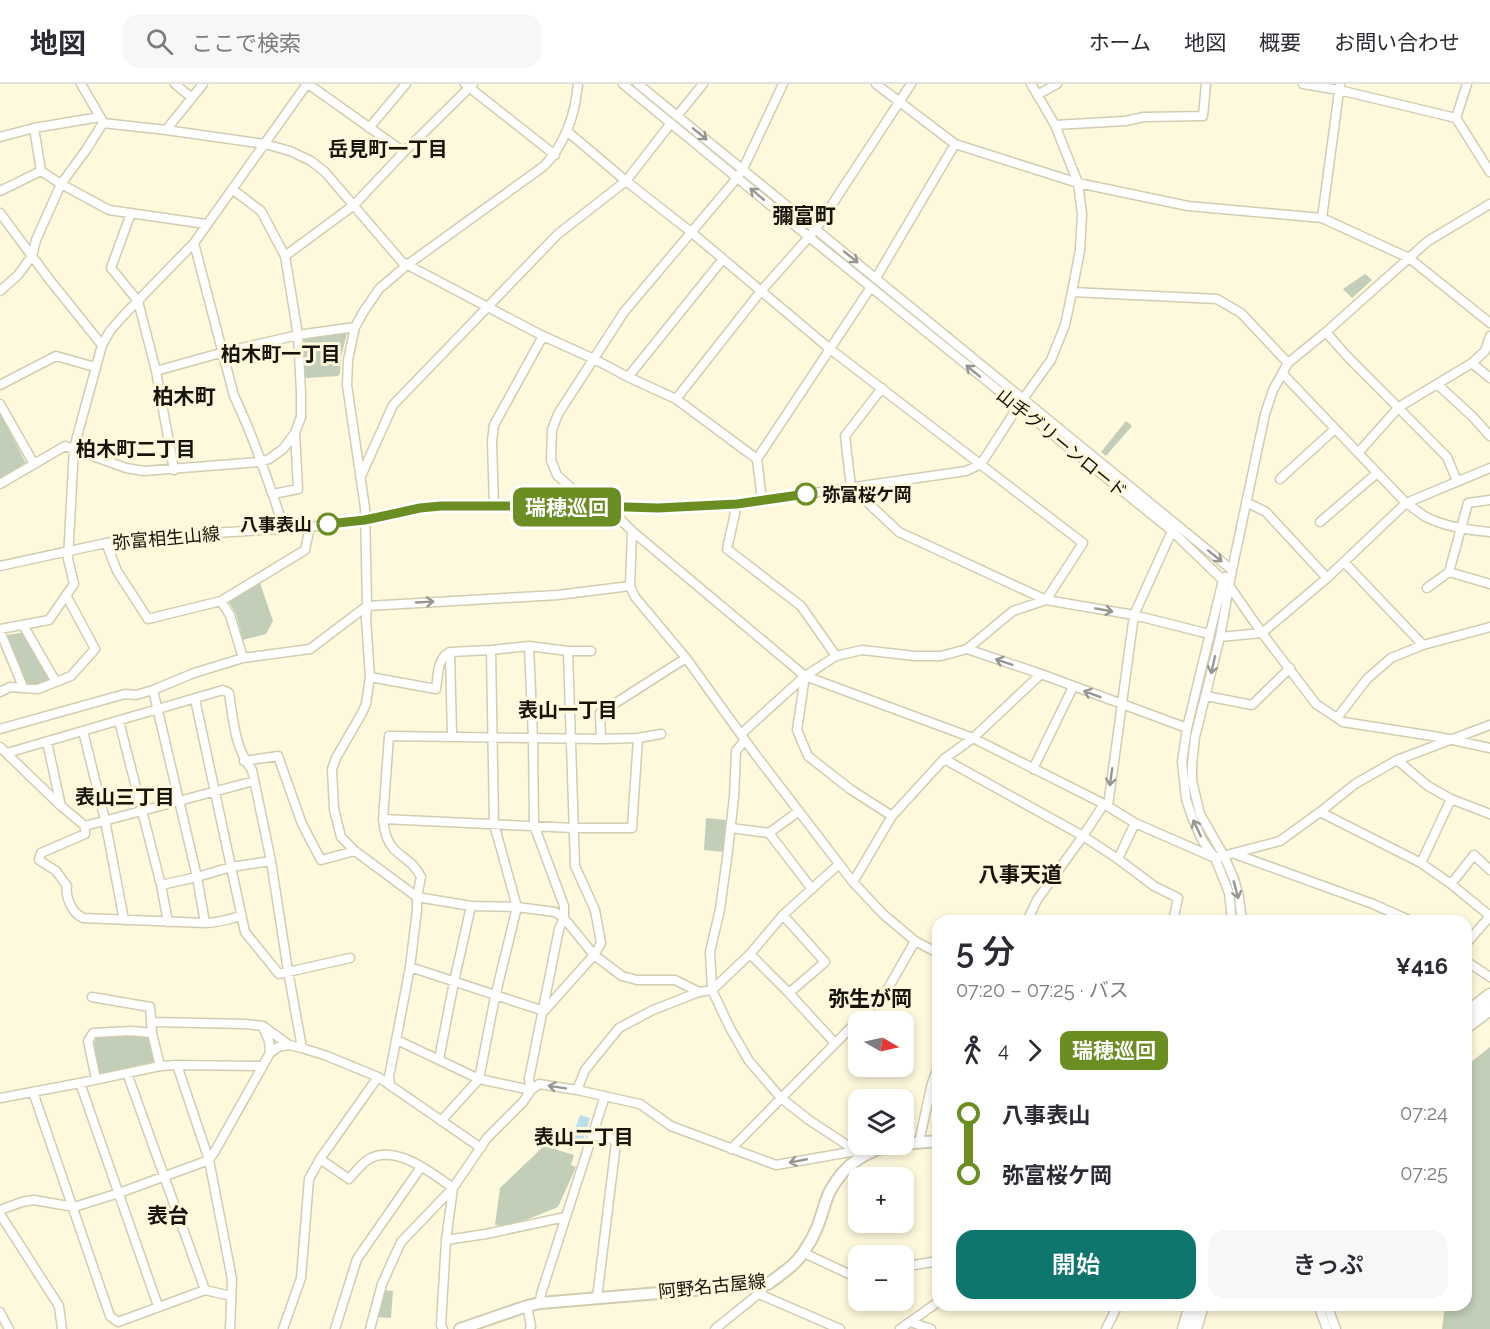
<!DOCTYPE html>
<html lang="ja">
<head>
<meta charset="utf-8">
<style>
  body { margin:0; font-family:Raleway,"Noto Sans JP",sans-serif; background:#f7f7f7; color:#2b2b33; height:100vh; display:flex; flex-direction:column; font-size:22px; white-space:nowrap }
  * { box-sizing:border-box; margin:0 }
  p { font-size:20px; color:#7c7c81 }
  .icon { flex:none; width:33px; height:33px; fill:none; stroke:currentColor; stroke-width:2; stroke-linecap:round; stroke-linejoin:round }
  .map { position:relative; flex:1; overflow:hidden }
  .drawer { position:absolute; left:932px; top:831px; width:540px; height:396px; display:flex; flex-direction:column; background:#fff; border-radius:18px; box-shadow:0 3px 9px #0003 }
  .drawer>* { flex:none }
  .badge { padding:0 12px; border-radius:9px; font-size:21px; line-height:39px }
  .needle { width:39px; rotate:99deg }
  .fabs { position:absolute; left:848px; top:927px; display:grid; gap:12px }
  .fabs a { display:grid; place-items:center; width:66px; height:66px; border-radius:12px; background:#fff; box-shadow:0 3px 9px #0003; font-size:30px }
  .map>.badge { position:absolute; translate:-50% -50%; box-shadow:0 0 0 3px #fff }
  .legs { display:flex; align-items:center; gap:9px; height:66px; padding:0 24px; font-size:20px }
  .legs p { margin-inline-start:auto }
  .overview { display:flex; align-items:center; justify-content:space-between; height:102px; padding:0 24px }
  h1 { font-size:33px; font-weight:600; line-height:45px }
  .primary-button { display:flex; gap:12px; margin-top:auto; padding:12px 24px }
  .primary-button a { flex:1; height:69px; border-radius:18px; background:#0f766e; color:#fff; font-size:24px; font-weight:600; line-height:69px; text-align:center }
  .primary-button a+a { background:#f7f7f7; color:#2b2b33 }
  ul { padding:0 24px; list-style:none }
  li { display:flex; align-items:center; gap:21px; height:60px; font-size:22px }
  li i { display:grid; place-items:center; width:9px; height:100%; margin:0 8px; background:currentColor }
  li i::after { content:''; width:15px; height:15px; margin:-8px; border:4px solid; border-radius:50%; background:#fff }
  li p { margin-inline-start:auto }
  li:first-child i { background:linear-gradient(#0000 50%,currentColor 0) }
  li:last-child i { background:linear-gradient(currentColor 50%,#0000 0) }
  header { display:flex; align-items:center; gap:36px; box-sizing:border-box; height:84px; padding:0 30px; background:#fff; border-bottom:2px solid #e1e1e2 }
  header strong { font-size:28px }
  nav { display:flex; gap:33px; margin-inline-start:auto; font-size:21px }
  .search { width:420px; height:54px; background:#f7f7f7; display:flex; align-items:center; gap:15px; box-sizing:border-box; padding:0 21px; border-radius:18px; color:#7c7c81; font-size:22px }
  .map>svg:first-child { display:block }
  .green { fill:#c2ceb8 }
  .water { fill:#b7dfec }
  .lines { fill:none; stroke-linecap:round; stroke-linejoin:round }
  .minor-casing { stroke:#d2cdb1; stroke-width:11 }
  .major-casing { stroke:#d2cdb1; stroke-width:14 }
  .highway-casing { stroke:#d2cdb1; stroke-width:15 }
  .minor { stroke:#fff; stroke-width:8 }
  .major { stroke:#fff; stroke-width:10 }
  .highway { stroke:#fff; stroke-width:12 }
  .oneway { stroke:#979691 }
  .line-1-casing { stroke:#fff; stroke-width:14 }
  .line-1 { stroke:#6b8e23; stroke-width:9 }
  .stop-1-dot { fill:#fff; stroke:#6b8e23; stroke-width:3 }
  .labels { text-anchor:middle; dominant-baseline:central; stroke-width:6; stroke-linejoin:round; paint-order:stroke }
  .street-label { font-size:18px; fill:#17150b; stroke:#fef9dc }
  .stop-label { font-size:18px; font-weight:bold; fill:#17150b; stroke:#fef9dc; text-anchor:start }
  .neighbourhood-label { font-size:20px; font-weight:bold; fill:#17150b; stroke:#fef9dc }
  .quarter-label { font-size:21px; font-weight:bold; fill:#17150b; stroke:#fef9dc }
</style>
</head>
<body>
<header>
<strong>地図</strong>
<div class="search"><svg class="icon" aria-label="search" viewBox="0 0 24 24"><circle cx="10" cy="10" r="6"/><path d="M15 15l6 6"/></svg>ここで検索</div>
<nav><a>ホーム</a><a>地図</a><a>概要</a><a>お問い合わせ</a></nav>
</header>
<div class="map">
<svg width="1490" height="1245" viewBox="0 0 1490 1245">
  <rect width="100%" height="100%" fill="#fef9dc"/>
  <path class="green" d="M1365,190L1372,196L1352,214L1343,205Z
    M345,246L347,249L341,273L340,289L338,292L307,294L302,292L300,256L303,252Z
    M0,329L28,383L0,397Z
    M1126,337L1132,342L1106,372L1101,368Z
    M260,499L273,537L266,550L243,556L236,530L229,518Z
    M26,548L52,597L38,602L25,601L7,551Z
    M706,734L727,736L724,768L704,766Z
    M130,951L148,952L155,981L99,992L94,960L96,954Z
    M1490,963V1245H1442L1445,1221H1466V982Z
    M544,1062L574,1071L571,1081L576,1083L558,1123C540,1130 514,1143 495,1141L500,1104Z
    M382,1206L393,1207L391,1234L375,1233Z"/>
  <path class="water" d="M580,1031L590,1034L582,1060L571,1057Z"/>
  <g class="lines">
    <g class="minor-casing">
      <path id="minor" d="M81,0L102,36
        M175,0L192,14
        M308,0L404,68
        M465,0L555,71
        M623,0L809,153L1172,447L1230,503L1262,549L1316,620L1343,638L1439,653L1490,664
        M638,0L1232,486
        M876,0L955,60L1078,99L1188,122L1322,134L1409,174L1490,239
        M1303,0L1339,6L1456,34L1490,88
        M1037,11L1057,0
        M677,32L703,0
        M1456,34L1467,0
        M1055,41L1125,37L1144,33L1203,32L1206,0
        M34,44L41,87L61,100L109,126L206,140
        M369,44L406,0
        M166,46L203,0
        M568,48L626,97L691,148L830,265L1083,459L1046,516L1013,527L967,565L941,572H915L862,566L836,572L805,592L741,650
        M0,53L34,44L100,33
        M0,107L41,87
        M0,129L49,195L102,261
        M131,129L111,184L138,217L156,287L174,386
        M1322,134L1340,0
        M194,159L234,312C249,343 261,376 272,409C277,421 279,433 285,444
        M285,172L354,121L404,68L473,0
        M876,194L955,60
        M0,207L18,191L32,172L36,156L61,100L86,66L103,39L166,46L265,60L290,67L311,77L325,88L402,178L543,252L594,275L628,293L676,315L757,375
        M1072,208L1217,215L1241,229L1288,279
        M1326,248L1345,270L1447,373L1457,397
        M1472,279L1490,294
        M156,287L224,268L298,251L355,243
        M1282,289L1406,419C1413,423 1419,429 1426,433C1446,443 1468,446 1490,448
        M628,293L723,175
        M1437,300L1473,333L1490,352
        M0,301L56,272L95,283
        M882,304L845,352L851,403L899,448L1046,516L1134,531L1209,550
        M676,315L761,207L816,145L911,0
        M0,320L34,380
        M1358,369L1399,323L1472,279L1485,267L1490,252
        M361,392L393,321L558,150L626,97L671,39
        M1280,395L1335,345
        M0,400L65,362L126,384L144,387L260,378L269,375L283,365L295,349L301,333V309L298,251L285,172L261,127L232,105
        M273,410L298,405L295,349
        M762,416L757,375L871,203
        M1246,418L1266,428L1327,494
        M737,420L727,465L801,522L836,572
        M594,422L584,416L557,391L551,376L552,346L558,330L624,228L737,94L743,85L783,0
        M494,423L492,357L494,341L543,252
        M608,423L632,447L630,502L635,513L686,574L755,670L853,798L883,830L915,857L938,869
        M1320,438L1377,389
        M632,447L805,592L973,654L1104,720L1135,739L1215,774L1280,757L1320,728L1355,700L1397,676L1490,641
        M106,459L117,487L148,535L221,517L305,466L310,443
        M1344,478L1423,561
        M0,482L106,459L150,453L310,443L365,436L420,424L441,422H595L658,424L737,420L966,387L981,380L1023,315L1051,276L1065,241L1072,208L1080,166L1082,130L1078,99L1055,41L1031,0
        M1449,488L1490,500
        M1225,493L1223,496L1187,644L1182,678L1186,715L1192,733L1202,756L1215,774L1224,796L1229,809L1232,837
        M1427,504L1449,488L1468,419L1490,416
        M221,517L230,531L243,574
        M23,541L56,598
        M0,545L49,536L74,500L68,475L74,364L102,261L110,247L123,232L194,159L307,0
        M0,547L23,603
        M1220,553L1262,549L1327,494L1406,419L1490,384
        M529,562L533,654L534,741L564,822V834L559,845L529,995L531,1006
        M967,565L1041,590
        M450,568L452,652
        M805,592L797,646L808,672L850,705L892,732
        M370,593L436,605C438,592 437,574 450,568L491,566L529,562L568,567H591
        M153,606L197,793L205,839
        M0,608L10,603L38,605L71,592L95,565L66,511
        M1206,612L1252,621L1290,584
        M195,615L245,848L279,890L350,874
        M1337,634L1367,595L1391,574L1423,561L1490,543
        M119,637L161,801L168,838
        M0,645L125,610L136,611L153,606L194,589L243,574L310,565L367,522L558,511L630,502
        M83,647L105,736L124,836
        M661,650L638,654L601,655L389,652L383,735C384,746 386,756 393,764C403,775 413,777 421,793L417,813L471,822L517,823L555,828L564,834L594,871L622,892L637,896H675L699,908
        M601,655L600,629L686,574
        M745,656L736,667L734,713L727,774L720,825L710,868L712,906L730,944L749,977L781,1014L809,1036L856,1067
        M47,658L61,722
        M0,663L61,722L85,742
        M7,669L223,606L229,609C233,635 235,665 252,686L271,777L288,887L302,964
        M944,675L1083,752L1118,775L1154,802L1178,814L1173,837
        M1397,676L1428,702L1451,715L1490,730
        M244,677L278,672L302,740L321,776L355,767
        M1033,685L1073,603
        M1108,722L1134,531L1172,447
        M1320,728L1421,779L1451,800L1490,832
        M383,735L574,744H632L638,654
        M731,744L769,749L799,727
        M769,749L812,805
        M1235,770L1373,820L1411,837
        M1118,775L1135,739
        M1421,779L1451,715
        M853,798L892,732L944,675L973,654L1041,590L1187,644
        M1451,800L1474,771L1490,786
        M161,801L197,793L231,783L271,777
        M783,831L825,878L789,909
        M241,832C229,835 218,839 205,839L83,834C72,829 65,813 67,802L56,787L39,776L41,769L85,750V742L254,697
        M1027,837L1037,816L1083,752L1104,720
        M1242,837L1239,813L1234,795L1224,772L1200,730L1192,697V680L1195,653L1220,553L1232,486L1265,330L1273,306L1288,279L1326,248L1428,157L1490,120
        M1466,860L1490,832
        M750,870L789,909L834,958
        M1466,877L1490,893
        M410,883L544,927L594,871L601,859L595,826L575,782L568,567
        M92,913L150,923L152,949L160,982
        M151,938L246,940L263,942L289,961
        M263,943L269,957L270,969
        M397,956L479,995L531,1006
        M439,975L454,898L471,822
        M177,981L209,1076L232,1195L230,1245
        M127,989L205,1206
        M96,995L88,957L93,949L131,947L152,949
        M80,999L158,1222
        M390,1001L389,993L410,883L417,826V813L355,767L341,753L334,725L332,685L336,674L362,629L366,620L370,593L366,535L367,522L365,424L347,301L348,276L355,243L364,227L379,205L407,181L544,82C566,59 575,31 578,0
        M577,1006L585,986L619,944L653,926L699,908L712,906L750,870L783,831L839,780
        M33,1008L110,1232L118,1238L205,1206L231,1212
        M0,1014L80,999L160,982L177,981L262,982
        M441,1037L479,995L495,913L517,823L494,740L491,566
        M592,1050L613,1055L616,1059L597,1214
        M919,1058L932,999L938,984
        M731,1065L886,908L915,857
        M320,1075L349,1095C355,1088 362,1079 369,1075C396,1060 432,1089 453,1104
        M0,1126L22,1118L34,1116L74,1123L119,1109L209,1076L215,1067L270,969L278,963L289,961L302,964L327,972L378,993L481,1064
        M0,1130L59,1222L62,1245
        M446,1156L486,1150L565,1133
        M804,1169L849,1190L858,1191
        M903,1183L938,1177
        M759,1210L840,1245
        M540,1219L541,1210L605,1012
        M1318,1221L1327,1245
        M1327,1221L1336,1245
        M527,1222L531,1242L530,1245
        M0,1228L9,1245
        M910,1238L931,1245
        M283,1245L301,1194L309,1095L320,1075L378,993
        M335,1245L357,1175L421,1083
        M370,1245L382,1200L401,1158L453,1104L487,1054L523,1018L531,1006L539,1000L577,1006L640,1020L671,1042L776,1081L856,1067
        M443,1245L441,1241L446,1156L453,1104
        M715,1245L762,1207
        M900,1245L938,1218
        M1106,1245L1118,1221"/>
    </g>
    <g class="major-casing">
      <path id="major" d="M903,1060L938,1057
        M460,1245L527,1222L540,1219L768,1200C781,1190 797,1180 805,1166C809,1160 813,1153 816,1146C822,1133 824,1119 830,1107C845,1079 870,1064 900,1060"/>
    </g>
    <g class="highway-casing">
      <path id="highway" d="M1466,930L1490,911
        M1466,943L1490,925
        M1184,1245L1191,1221
        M1195,1245L1202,1221"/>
    </g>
    <use href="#minor" class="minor"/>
    <use href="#major" class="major"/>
    <use href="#highway" class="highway"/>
  </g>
  <defs><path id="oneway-shaft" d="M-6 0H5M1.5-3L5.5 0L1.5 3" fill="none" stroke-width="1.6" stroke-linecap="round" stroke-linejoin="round" transform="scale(1.5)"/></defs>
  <g class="oneway">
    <use href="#oneway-shaft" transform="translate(700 50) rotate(39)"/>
    <use href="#oneway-shaft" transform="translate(757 110) rotate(-140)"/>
    <use href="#oneway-shaft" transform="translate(851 173) rotate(39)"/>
    <use href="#oneway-shaft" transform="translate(973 287) rotate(-141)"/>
    <use href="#oneway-shaft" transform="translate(1215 472) rotate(39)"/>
    <use href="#oneway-shaft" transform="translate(425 518) rotate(-3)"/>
    <use href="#oneway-shaft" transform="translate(1104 526) rotate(10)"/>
    <use href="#oneway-shaft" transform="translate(1004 578) rotate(-161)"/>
    <use href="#oneway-shaft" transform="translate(1213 581) rotate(103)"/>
    <use href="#oneway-shaft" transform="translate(1092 610) rotate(-159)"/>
    <use href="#oneway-shaft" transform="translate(1111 693) rotate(98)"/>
    <use href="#oneway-shaft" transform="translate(1197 744) rotate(-115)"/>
    <use href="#oneway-shaft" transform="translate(1236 806) rotate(75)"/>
    <use href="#oneway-shaft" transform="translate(557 1003) rotate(-171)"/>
    <use href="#oneway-shaft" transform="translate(798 1077) rotate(169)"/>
  </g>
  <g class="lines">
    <g class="line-1-casing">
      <path id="line-1" d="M328,440L365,436L420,424L441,422H595L658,424L737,420L806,410"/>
    </g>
    <use href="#line-1" class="line-1"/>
  </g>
  <g class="stop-1-dot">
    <circle cx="806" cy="410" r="10"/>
    <circle cx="328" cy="440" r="10"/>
  </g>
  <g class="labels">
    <g class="street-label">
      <text transform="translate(1062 359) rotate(39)">山手グリーンロード</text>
      <text transform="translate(166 454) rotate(-5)">弥富相生山線</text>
      <text transform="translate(712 1202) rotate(-6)">阿野名古屋線</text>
    </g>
    <g class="stop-label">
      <text x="822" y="410">弥富桜ケ岡</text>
      <text x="312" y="440" text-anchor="end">八事表山</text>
    </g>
    <g class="neighbourhood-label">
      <text x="388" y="65">岳見町一丁目</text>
      <text x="281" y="270">柏木町一丁目</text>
      <text x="136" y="365">柏木町二丁目</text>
      <text x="568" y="626">表山一丁目</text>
      <text x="125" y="713">表山三丁目</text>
      <text x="584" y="1053">表山二丁目</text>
    </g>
    <g class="quarter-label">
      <text x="804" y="131">彌富町</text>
      <text x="184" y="312">柏木町</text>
      <text x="1020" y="790">八事天道</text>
      <text x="870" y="914">弥生が岡</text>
      <text x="168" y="1131">表台</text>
    </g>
  </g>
</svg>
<div class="fabs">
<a><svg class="needle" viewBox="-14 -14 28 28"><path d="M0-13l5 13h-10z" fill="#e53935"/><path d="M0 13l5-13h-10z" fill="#7c7c81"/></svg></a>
<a><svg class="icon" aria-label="layers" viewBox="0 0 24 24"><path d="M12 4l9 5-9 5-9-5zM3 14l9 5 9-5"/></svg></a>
<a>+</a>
<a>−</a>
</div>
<b class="badge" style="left:567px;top:423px;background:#6b8e23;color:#fff">瑞穂巡回</b>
<section class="drawer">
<div class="overview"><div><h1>5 分</h1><p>07:20 – 07:25 · バス</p></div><b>¥416</b></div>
<div class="legs"><svg class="icon" aria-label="walk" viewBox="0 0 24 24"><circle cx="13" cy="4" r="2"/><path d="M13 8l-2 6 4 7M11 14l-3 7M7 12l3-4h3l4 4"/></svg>4<svg class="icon" aria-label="forward" viewBox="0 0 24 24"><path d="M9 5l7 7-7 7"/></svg><b class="badge" style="background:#6b8e23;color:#fff">瑞穂巡回</b></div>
<ul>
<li><i style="color:#6b8e23"></i><b>八事表山</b><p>07:24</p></li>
<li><i style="color:#6b8e23"></i><b>弥富桜ケ岡</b><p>07:25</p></li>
</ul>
<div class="primary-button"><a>開始</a><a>きっぷ</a></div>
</section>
</div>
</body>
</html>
